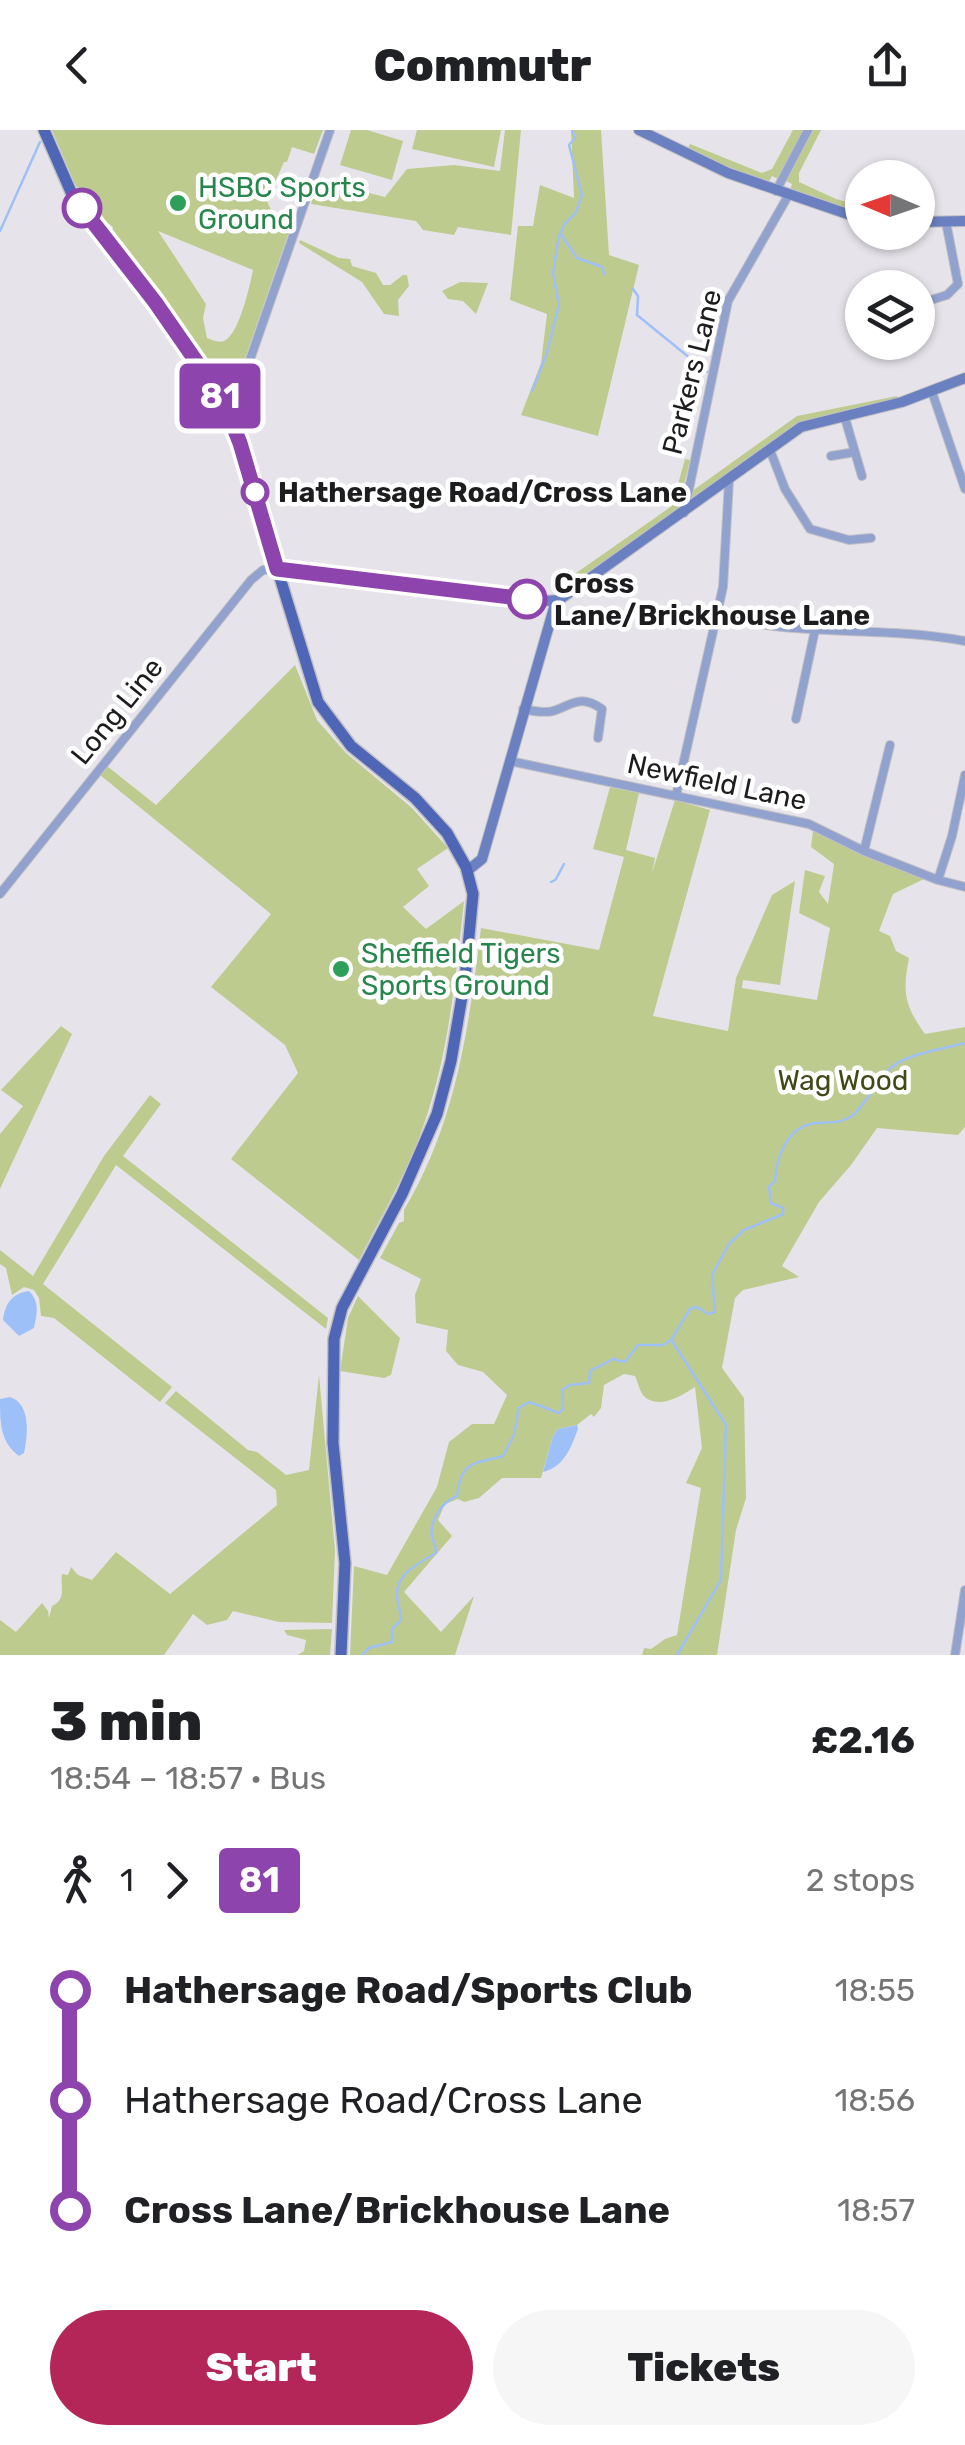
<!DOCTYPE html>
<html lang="en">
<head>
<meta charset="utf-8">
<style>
  body { margin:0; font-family:Rubik,sans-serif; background:#f6f6f6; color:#202124; height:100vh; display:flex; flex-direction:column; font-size:38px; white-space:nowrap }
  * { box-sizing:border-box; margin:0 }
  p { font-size:32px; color:#757577 }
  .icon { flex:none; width:55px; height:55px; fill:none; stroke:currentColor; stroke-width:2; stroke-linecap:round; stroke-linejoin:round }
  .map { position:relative; height:1525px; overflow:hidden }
  .sheet { display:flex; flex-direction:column; background:#fff; flex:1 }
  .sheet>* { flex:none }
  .badge { padding:0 20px; border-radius:8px; font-size:35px; line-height:65px }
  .needle { width:65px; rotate:272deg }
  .tools { position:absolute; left:845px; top:30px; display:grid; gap:20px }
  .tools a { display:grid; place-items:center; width:90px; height:90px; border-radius:50%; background:#fff; box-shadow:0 2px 8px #0004; font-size:50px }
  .map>.badge { position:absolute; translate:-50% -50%; box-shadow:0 0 0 5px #fff }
  .legs { display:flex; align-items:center; gap:15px; height:110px; padding:0 50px; font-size:32px }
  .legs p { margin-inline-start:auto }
  .summary { display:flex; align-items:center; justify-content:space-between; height:170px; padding:0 50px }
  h1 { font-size:55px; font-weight:800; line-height:75px }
  .button { display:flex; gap:20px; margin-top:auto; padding:20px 50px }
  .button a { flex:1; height:115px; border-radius:60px; background:#b42658; color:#fff; font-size:40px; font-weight:800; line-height:115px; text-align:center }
  .button a+a { background:#f6f6f6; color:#202124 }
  ul { padding:0 50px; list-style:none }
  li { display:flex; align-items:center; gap:35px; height:110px; font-size:38px }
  li i { display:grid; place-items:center; width:15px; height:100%; margin:0 12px; background:currentColor }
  li i::after { content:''; width:25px; height:25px; margin:-12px; border:8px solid; border-radius:50%; background:#fff }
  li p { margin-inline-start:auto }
  li:first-child i { background:linear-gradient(#0000 50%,currentColor 0) }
  li:last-child i { background:linear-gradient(currentColor 50%,#0000 0) }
  header { display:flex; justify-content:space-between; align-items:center; height:130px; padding:0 50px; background:#fff; font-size:45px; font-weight:800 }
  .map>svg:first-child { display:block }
  .green { fill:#becb8f; fill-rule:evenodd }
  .water { fill:#9ec0f9 }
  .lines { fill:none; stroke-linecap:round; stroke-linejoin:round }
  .stream { stroke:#9ec0f9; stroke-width:2.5 }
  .street-casing { stroke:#c2c0c5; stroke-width:10 }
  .secondary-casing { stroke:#c2c0c5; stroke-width:12 }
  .primary-casing { stroke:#c2c0c5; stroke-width:14 }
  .street { stroke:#92a2ce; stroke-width:8 }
  .secondary { stroke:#6a80c0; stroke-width:10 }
  .primary { stroke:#4e66b5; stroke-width:11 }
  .line-1-casing { stroke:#fff; stroke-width:22 }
  .line-1 { stroke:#8e44ad; stroke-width:15 }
  .leisure-dot { fill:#2e9e5b; stroke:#fff; stroke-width:4 }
  .stop-1-dot { fill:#fff; stroke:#8e44ad; stroke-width:5 }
  .labels { text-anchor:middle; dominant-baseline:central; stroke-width:9; stroke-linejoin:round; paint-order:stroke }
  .leisure-label { font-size:28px; fill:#27864d; stroke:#fff; text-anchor:start }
  .street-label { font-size:28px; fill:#1d1d1f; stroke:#fff }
  .stop-label { font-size:28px; font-weight:bold; fill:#1d1d1f; stroke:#fff; text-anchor:start }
  .park-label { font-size:28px; fill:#414919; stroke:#fff }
</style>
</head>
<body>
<header><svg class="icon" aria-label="back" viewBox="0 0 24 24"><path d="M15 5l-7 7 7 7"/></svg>Commutr<svg class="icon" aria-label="share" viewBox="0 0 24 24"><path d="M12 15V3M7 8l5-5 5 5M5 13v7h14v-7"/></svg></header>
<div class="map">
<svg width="965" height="1525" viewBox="0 0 965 1525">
  <rect width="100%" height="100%" fill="#e6e4ea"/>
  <path class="green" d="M52,0H323L314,24L292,17L287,32H284L275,52L272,69L267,71L276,91L289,102L234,260L227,259L112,103L113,97L95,83L75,54ZM158,101L253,140C250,155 239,205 224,211C219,213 212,210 207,208L203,188L206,174Z
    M351,0H367L403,11L392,50L340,35Z
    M417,0H501L494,37L412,19Z
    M505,0H521L511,105L458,97L454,105L423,100L416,91L311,74L318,50L385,67L407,39L454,35L500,41Z
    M571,0H601L609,125L639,135L598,306L521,285L541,233L547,184L510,170L518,96H533L540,55L574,68Z
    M793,0H803L778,49L772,46L768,53L687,20L690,14L762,43L772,39Z
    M812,0H821L799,43V52L836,69L862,76V84L790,61L792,54L786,51Z
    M300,110L339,128L350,129L352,136L376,143L383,155H390L403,145H407L409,156L398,170L399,186L384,184L362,152L299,113Z
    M460,152L488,153L476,184L463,171L448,169L442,161Z
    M897,266V270L795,296L689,375L688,364L797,286Z
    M685,329L690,330L677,383L574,455L569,448L672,376Z
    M295,535L317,590L346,623L412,678L448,718L417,739L429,756L403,777L426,799L464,771C456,845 449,921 425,991C409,1039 382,1085 359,1130L231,1029L298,943L285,915L211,857L271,784L100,645L107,636L156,675Z
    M610,657L639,663L626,720L655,728L652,743L675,670L710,680L653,886L728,901L736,848L772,765L795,751L780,855L743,850L742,858L817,870L830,798L799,783L805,740L825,746L819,762L828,774L834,734L811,717L813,701L924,749L893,764L879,801L890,806L896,821L909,828C902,863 905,876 925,904L965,897V997L958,1005L877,998L851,1035L819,1072L782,1136L799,1147L743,1160L735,1168L722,1238L744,1268L746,1368L736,1400L717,1525H642L644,1518L651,1519L665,1509L677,1505L701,1358L686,1353L702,1318L695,1257C683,1265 661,1279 646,1268C640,1264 638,1252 635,1246L624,1244L604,1255L601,1278L594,1287L591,1284L577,1295L558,1299L553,1306L541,1348H502L479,1368L464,1372L458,1369L445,1374L438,1390L452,1406L404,1462L441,1502L474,1466L455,1525H350L354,1436L387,1445L437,1357L449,1312L472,1294H494L507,1265L483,1242L458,1235L446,1221L448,1200L416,1193L415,1165L421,1149L380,1128L399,1093L404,1091V1080C456,993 469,897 481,798L599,820L624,727L593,719Z
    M61,896L72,904L0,1059V1004L23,976L1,960Z
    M150,965L161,974L123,1026L328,1188L326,1199L116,1035L43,1154L172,1257L160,1272L54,1188L41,1186L39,1168L34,1160L24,1157L12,1165L6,1138L0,1134V1120L33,1146L104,1026Z
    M358,1166L400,1208L391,1245L384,1248L340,1241L348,1188Z
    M319,1245L335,1420L332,1493L279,1492L233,1481L227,1490L207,1495L193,1484L164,1525H0V1490L16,1502L42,1473L48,1481L49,1488L52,1476C67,1469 60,1457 62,1444L68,1445L71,1437L78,1445L92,1450L116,1422L170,1464L277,1375L276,1360L165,1273L176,1261L248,1320L257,1322L286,1345L309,1340Z
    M332,1499L330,1525H298L304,1521L306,1510L287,1505L284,1500Z"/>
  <path class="water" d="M29,1161C40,1172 37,1183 34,1198L19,1206L3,1190C5,1174 12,1163 29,1161Z
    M10,1267C31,1274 28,1304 24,1323L19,1326C0,1312 0,1292 0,1269Z
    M577,1295L578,1299C571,1318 564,1337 543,1342L553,1306L558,1299Z"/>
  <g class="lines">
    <path class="stream" d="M0,101L40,12
      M561,104L577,128L602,137L604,144
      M633,159L638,166L637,185L707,242
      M532,261L547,223L559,175L553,143L559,106L564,95L576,82L582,65L569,15L575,8L572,0
      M556,749L564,734
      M551,752L555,750
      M672,1211L726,1295L721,1450L677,1525
      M362,1525L369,1518L392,1512V1499L401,1490C401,1481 397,1473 397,1465C396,1443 421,1432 436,1423C436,1417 434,1412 432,1407C429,1390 443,1371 457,1366C461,1330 474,1334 503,1326L514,1305L519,1278L529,1272L559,1283L563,1279L562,1260L570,1255L589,1253L590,1241L613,1229L625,1232L638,1215H663L671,1210L690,1179L697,1177L708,1184L715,1182L712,1145L729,1114L744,1100L783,1084V1078L771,1073L769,1056L775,1052C776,1027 787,997 815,993C829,992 841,994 853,985C866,974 874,955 886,942C904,923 940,920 965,913"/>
    <g class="street-casing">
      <path id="street" d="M776,61L808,0
        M918,174L947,165L958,154L946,92
        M932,262L965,359
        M231,284L330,0
        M845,288L862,346
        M770,320L785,359L810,399L849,410L871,408
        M831,326L855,322
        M684,383L728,171L788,66
        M717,485C798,508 882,495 965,511
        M523,579C532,581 547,584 556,580C574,573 582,565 602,579L598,608
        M796,589L815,500
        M510,631L809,694L864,721L938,750L965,757
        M676,666L723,457L729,351
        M864,721L890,615
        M938,750L952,706L965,645
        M0,764L251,450L263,440L277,439
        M955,1525L965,1460"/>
    </g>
    <g class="secondary-casing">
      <path id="secondary" d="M639,0L728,43L862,89
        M918,92L965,91
        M277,439L543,471L559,470L801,297L902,272L965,248
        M467,741L482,729L556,471"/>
    </g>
    <g class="primary-casing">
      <path id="primary" d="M44,0L71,62L201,236L230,284L318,572L351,616L415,668L447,703L466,737L473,764L465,849L451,931L437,984L402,1064L342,1178L334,1209L333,1313L345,1433L341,1525"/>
    </g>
    <use href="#street" class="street"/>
    <use href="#secondary" class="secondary"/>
    <use href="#primary" class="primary"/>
  </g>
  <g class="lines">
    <g class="line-1-casing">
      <path id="line-1" d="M82,78L155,172L223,270L240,313L277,439L527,469"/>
    </g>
    <use href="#line-1" class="line-1"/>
  </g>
  <g class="leisure-dot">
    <circle cx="178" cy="73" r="10"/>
    <circle cx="341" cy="839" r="10"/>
  </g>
  <g class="stop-1-dot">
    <circle cx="82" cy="78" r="18"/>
    <circle cx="255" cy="362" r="12"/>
    <circle cx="527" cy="469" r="18"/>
  </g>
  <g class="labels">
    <g class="leisure-label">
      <text x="198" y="57">HSBC Sports<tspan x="198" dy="32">Ground</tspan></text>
      <text x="361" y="823">Sheffield Tigers<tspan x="361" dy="32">Sports Ground</tspan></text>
    </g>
    <g class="street-label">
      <text transform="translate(692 242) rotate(-76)">Parkers Lane</text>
      <text transform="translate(117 581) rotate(-51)">Long Line</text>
      <text transform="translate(717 652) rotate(12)">Newfield Lane</text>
    </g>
    <g class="stop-label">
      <text x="278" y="362">Hathersage Road/Cross Lane</text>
      <text x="554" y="453">Cross<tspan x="554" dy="32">Lane/Brickhouse Lane</tspan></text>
    </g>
    <g class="park-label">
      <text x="843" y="950">Wag Wood</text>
    </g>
  </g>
</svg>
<div class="tools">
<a><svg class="needle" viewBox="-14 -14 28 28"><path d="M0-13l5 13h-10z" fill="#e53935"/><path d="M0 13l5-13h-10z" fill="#757577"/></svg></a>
<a><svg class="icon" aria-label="layers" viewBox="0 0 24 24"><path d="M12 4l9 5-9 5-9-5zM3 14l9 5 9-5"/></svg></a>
</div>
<b class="badge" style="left:220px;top:266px;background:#8e44ad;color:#fff">81</b>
</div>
<section class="sheet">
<div class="summary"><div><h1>3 min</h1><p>18:54 – 18:57 · Bus</p></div><b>£2.16</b></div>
<div class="legs"><svg class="icon" aria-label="walk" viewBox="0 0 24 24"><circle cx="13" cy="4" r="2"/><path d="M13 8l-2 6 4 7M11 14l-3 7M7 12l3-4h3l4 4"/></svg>1<svg class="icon" aria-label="forward" viewBox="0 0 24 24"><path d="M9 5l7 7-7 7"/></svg><b class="badge" style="background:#8e44ad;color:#fff">81</b><p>2 stops</p></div>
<ul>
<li><i style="color:#8e44ad"></i><b>Hathersage Road/Sports Club</b><p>18:55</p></li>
<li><i style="color:#8e44ad"></i><span>Hathersage Road/Cross Lane</span><p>18:56</p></li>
<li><i style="color:#8e44ad"></i><b>Cross Lane/Brickhouse Lane</b><p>18:57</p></li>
</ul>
<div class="button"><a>Start</a><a>Tickets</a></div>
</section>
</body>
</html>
